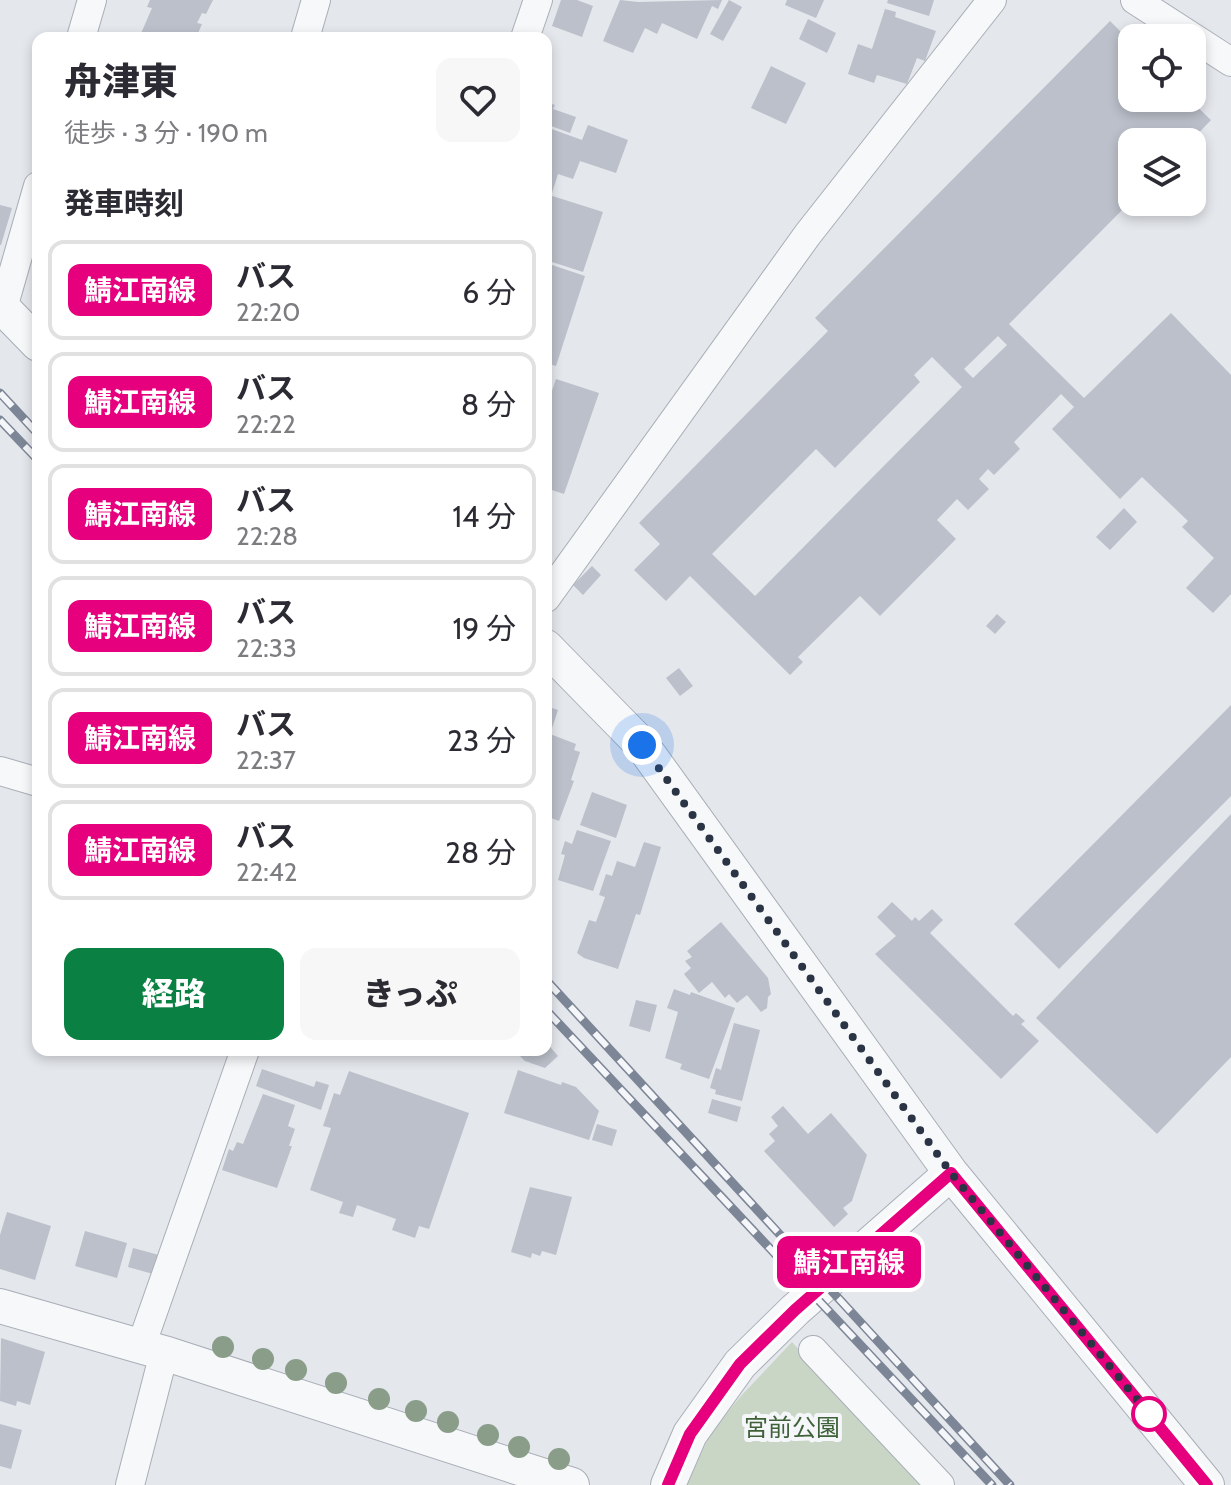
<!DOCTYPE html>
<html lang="ja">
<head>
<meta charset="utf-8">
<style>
  body { margin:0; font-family:Cabin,"Noto Sans JP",sans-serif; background:#f7f7f7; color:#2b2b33; height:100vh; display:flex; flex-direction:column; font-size:30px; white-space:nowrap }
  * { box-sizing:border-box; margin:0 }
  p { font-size:26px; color:#7c7c81 }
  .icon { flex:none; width:44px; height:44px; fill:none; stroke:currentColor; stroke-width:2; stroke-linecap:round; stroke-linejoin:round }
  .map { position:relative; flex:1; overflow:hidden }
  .sheet { position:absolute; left:32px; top:32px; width:520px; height:1024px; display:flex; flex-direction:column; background:#fff; border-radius:16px; box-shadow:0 4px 12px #0003 }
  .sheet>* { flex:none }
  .badge { padding:0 16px; border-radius:12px; font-size:28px; line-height:52px }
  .tools { position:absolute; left:1118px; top:24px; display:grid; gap:16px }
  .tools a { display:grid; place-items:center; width:88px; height:88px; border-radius:16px; background:#fff; box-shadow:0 4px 12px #0003; font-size:40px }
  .you { position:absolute; width:40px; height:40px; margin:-20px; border:6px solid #fff; border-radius:50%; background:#1a73e8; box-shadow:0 0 0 12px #1a73e833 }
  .map>.badge { position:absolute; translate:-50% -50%; box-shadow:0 0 0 4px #fff }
  h2 { padding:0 32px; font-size:30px; line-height:72px }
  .round { display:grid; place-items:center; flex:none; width:84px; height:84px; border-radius:16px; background:#f7f7f7 }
  .head { display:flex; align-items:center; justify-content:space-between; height:136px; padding:0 32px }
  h1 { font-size:38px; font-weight:800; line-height:60px }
  .action { display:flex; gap:16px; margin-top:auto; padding:16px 32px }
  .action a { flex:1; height:92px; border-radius:16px; background:#0b8043; color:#fff; font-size:32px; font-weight:800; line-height:92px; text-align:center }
  .action a+a { background:#f7f7f7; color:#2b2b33 }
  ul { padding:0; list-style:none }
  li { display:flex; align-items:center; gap:24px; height:100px; margin:0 16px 12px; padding:0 16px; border:4px solid #e1e1e2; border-radius:16px }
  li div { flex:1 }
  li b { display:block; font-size:30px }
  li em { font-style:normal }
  li .badge { min-width:88px; font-weight:700; text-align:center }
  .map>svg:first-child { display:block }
  .green { fill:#c9d6c5 }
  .building { fill:#bbc0ca; fill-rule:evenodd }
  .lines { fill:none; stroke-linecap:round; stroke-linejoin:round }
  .minor-casing { stroke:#a9aeb7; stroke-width:30 }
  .tertiary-casing { stroke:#a9aeb7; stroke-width:36 }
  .minor { stroke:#f7f8fa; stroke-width:28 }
  .tertiary { stroke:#f7f8fa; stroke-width:34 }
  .rail-casing { stroke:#7d8696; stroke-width:9 }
  .rail { stroke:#f4f6f9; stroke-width:6; stroke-dasharray:18; stroke-linecap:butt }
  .tree { fill:#899d89 }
  .line-casing { stroke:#fff; stroke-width:18 }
  .line { stroke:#e6007e; stroke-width:12 }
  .walk { stroke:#2b3445; stroke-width:8; stroke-dasharray:0 14.4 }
  .stop-dot { fill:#fff; stroke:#e6007e; stroke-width:4 }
  .labels { text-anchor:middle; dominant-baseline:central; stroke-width:8; stroke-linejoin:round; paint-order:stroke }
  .park-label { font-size:24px; fill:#3f6138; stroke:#f4f6f9 }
</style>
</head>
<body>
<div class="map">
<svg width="1231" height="1485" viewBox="0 0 1231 1485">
  <rect width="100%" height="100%" fill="#e4e7ec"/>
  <path class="green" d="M792,1342L924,1485H687L711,1432L741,1396Z"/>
  <path class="building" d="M150,0H213L206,14L202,13L197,23L202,24L196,38H139L152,8L147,7Z
    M561,0H577L593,6L582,37L552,26Z
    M620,0L638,2L722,0L718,9L712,6L697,39L662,23L657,34L645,28L633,53L603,41Z
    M729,0L742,7L723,41L710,34Z
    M787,0H824L816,18L785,5Z
    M888,0H934L929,16L887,3Z
    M885,9L896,12L895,17L936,31L925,61L917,58L907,84L877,75L874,83L848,74L858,44L872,49Z
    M808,19L836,33L827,53L799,39Z
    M1110,21L1132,43V98H1188L1211,120L1190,142H1132V200L1009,324L1084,398L1171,313L1231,375V594L1213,613L1186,588L1214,558L1182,527L1188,521L1142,477L1120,499L1052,429L1074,407L1061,394L1014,442L1020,449L994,475L988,469L979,479L989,489L968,510L957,499L937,520L956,539L880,616L860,596L798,657L803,662L790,675L690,576L666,601L634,570L660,544L639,523L828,331L815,318ZM998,336L1007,345L973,378L964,369ZM932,357L962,387L755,596L712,554L816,449L835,468L920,382L914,375Z
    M771,66L806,83L786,124L751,108Z
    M546,102L555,105L553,109L576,117L570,133L546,124Z
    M588,125L628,140L616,173L580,161L573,179L558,174L552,193L546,191V127L582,140Z
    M546,194L603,212L583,272L546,260Z
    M0,205L12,208L1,245H0Z
    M546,263L585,276L556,366L546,363Z
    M556,379L599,393L564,494L546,488V408Z
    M1124,508L1137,522L1110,550L1096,537Z
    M592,566L601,575L583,595L573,585Z
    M997,614L1006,622L995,634L986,626Z
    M679,668L693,686L680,696L666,678Z
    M1231,705V796L1059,969L1014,924Z
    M546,706L558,710L550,734L576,744L574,750L580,752L571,780L574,781L559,821L546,816Z
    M592,792L627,805L616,838L580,825Z
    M1231,814V1057L1157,1134L1036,1018Z
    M577,830L611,841L593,891L558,880L565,855L561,854L565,841L572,844Z
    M644,842L661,847L640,915L636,914L618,969L584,958L577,953L589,920L596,922L605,897L599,895L606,874L612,876L617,861L635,867Z
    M892,902L912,921L915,917L919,921L932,909L943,920L930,933L1013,1016L1016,1013L1025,1021L1021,1024L1039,1041L1001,1079L875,954L896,936L877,917Z
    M721,922L768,978L771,994L768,997L767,1008L761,1012L747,995L737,1003L729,994L725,998L712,982L699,993L684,974L691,968L685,961L692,957L687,951Z
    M674,989L690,995L691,992L735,1008L709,1079L680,1069L682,1064L665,1058L678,1012L667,1008Z
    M636,1000L657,1005L650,1032L629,1026Z
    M734,1023L760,1030L742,1101L715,1094L716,1090L710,1088L716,1068L721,1070Z
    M546,1042L558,1056L545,1068L525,1061L514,1050H546Z
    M262,1069L314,1087L316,1081L329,1085L321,1110L256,1086Z
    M518,1070L561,1085L562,1082L576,1087L599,1111L589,1140L504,1113Z
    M349,1071L469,1113L429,1229L419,1226L415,1238L392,1230L396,1219L357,1205L353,1217L339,1213L343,1202L310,1190L331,1128L323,1126L334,1093L340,1095Z
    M263,1094L295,1105L288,1126L295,1129L289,1146H292L277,1188L222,1170L229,1149L233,1151L237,1142L243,1144Z
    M712,1099L741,1107L737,1122L708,1113Z
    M783,1106L808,1134L831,1113L867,1155L852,1201L843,1208L848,1214L834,1227L764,1151L775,1141L769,1134L778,1126L771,1117Z
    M597,1124L617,1130L612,1146L592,1140Z
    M530,1187L572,1197L556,1255L542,1251L540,1256L532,1253L531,1258L511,1252Z
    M7,1212L51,1226L35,1280L0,1269V1235Z
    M85,1231L127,1243L117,1278L75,1266Z
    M133,1248L159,1255L153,1274L128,1267Z
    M1,1338L45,1352L30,1405L17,1401L16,1406L0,1401Z
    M0,1424L22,1430L11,1469L0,1466Z"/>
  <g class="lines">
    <g class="minor-casing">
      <path id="minor" d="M1135,0L1231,62
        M81,38L92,0
        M305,38L316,0
        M525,38L538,0
        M3,308L38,186
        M546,598L808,234L992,0
        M0,771L38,782
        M141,1346L245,1050
        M813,1350L940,1485
        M130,1485L164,1353"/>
    </g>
    <g class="tertiary-casing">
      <path id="tertiary" d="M0,305L38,344
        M546,647L642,745L951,1173L1207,1485
        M0,1306L164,1353L572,1485
        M668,1485L690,1434L740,1364L795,1310L951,1173"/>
    </g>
    <use href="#minor" class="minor"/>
    <use href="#tertiary" class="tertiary"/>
    <g class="rail-casing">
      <path id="rail" d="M0,393L38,434
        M0,420L38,460
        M546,980L1010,1485
        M546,1010L992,1485"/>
    </g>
    <use href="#rail" class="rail"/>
  </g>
  <g class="tree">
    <circle cx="223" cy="1347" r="11"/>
    <circle cx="263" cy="1359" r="11"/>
    <circle cx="296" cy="1370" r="11"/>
    <circle cx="336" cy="1383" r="11"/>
    <circle cx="379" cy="1399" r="11"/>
    <circle cx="416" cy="1411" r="11"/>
    <circle cx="448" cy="1422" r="11"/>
    <circle cx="488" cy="1435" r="11"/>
    <circle cx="519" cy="1447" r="11"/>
    <circle cx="559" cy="1459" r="11"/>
  </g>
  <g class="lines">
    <g class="line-casing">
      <path id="line" d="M668,1485L690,1434L740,1364L795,1310L951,1173L1207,1485"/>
    </g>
    <use href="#line" class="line"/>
    <path class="walk" d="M642,745L951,1173L1149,1414"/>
  </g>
  <circle class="stop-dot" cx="1149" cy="1414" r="16"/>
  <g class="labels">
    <g class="park-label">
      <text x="792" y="1427">宮前公園</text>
    </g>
  </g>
</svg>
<div class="tools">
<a><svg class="icon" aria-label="locate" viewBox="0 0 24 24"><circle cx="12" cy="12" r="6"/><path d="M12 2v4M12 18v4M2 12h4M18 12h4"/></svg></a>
<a><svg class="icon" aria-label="layers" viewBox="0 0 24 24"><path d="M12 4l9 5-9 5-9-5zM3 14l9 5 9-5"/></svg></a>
</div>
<div class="you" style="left:642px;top:745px"></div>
<b class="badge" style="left:849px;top:1262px;background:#e6007e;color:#fff">鯖江南線</b>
<section class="sheet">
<div class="head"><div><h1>舟津東</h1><p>徒歩 · 3 分 · 190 m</p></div><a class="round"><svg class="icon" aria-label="heart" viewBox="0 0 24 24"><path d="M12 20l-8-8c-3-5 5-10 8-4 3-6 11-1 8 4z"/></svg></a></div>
<h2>発車時刻</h2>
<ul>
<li><span class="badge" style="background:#e6007e;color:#fff">鯖江南線</span><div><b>バス</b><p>22:20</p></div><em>6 分</em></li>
<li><span class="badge" style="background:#e6007e;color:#fff">鯖江南線</span><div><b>バス</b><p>22:22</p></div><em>8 分</em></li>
<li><span class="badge" style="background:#e6007e;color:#fff">鯖江南線</span><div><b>バス</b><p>22:28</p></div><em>14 分</em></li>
<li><span class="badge" style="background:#e6007e;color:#fff">鯖江南線</span><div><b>バス</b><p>22:33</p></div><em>19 分</em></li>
<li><span class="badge" style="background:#e6007e;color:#fff">鯖江南線</span><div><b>バス</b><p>22:37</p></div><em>23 分</em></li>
<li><span class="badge" style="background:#e6007e;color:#fff">鯖江南線</span><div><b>バス</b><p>22:42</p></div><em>28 分</em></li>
</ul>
<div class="action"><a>経路</a><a>きっぷ</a></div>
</section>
</div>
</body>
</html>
